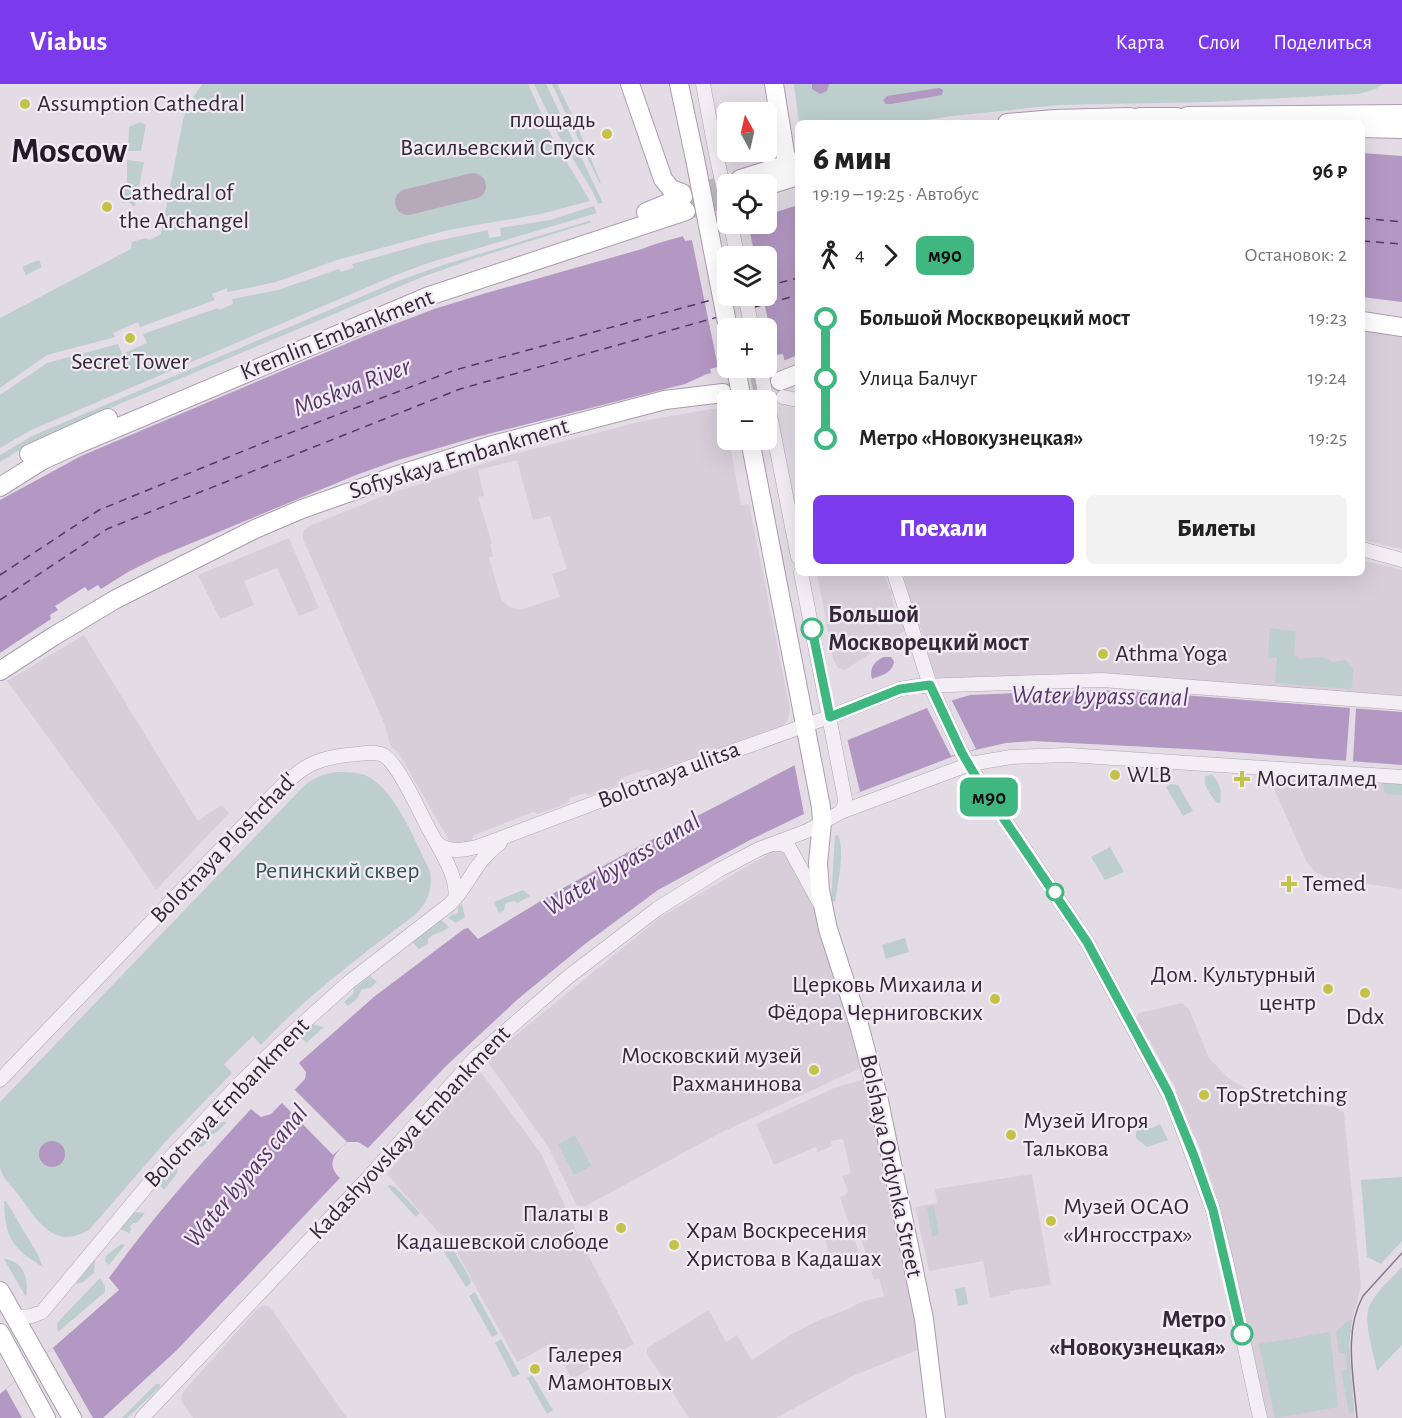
<!DOCTYPE html>
<html lang="ru">
<head>
<meta charset="utf-8">
<style>
  body { margin:0; font-family:"Alegreya Sans",sans-serif; background:#f2f2f2; color:#222; height:100vh; display:flex; flex-direction:column; font-size:22px; white-space:nowrap }
  * { box-sizing:border-box; margin:0 }
  p { font-size:20px; color:#767676 }
  .icon { flex:none; width:33px; height:33px; fill:none; stroke:currentColor; stroke-width:2; stroke-linecap:round; stroke-linejoin:round }
  .map { position:relative; flex:1; overflow:hidden }
  .side { position:absolute; left:795px; top:36px; width:570px; height:456px; display:flex; flex-direction:column; background:#fff; border-radius:9px; box-shadow:0 6px 24px #0002 }
  .side>* { flex:none }
  .badge { padding:0 12px; border-radius:9px; font-size:21px; line-height:39px }
  .needle { width:39px; rotate:352deg }
  .buttons { position:absolute; left:717px; top:18px; display:grid; gap:12px }
  .buttons a { display:grid; place-items:center; width:60px; height:60px; border-radius:9px; background:#fff; box-shadow:0 6px 24px #0002; font-size:30px }
  .map>.badge { position:absolute; translate:-50% -50%; box-shadow:0 0 0 3px #fff }
  .legs { display:flex; align-items:center; gap:9px; height:66px; padding:0 18px; font-size:20px }
  .legs p { margin-inline-start:auto }
  .head { display:flex; align-items:center; justify-content:space-between; height:102px; padding:0 18px }
  h1 { font-size:33px; font-weight:800; line-height:45px }
  .action { display:flex; gap:12px; margin-top:auto; padding:12px 18px }
  .action a { flex:1; height:69px; border-radius:9px; background:#7c3aed; color:#fff; font-size:24px; font-weight:800; line-height:69px; text-align:center }
  .action a+a { background:#f2f2f2; color:#222 }
  ul { padding:0 18px; list-style:none }
  li { display:flex; align-items:center; gap:21px; height:60px; font-size:22px }
  li i { display:grid; place-items:center; width:9px; height:100%; margin:0 8px; background:currentColor }
  li i::after { content:''; width:15px; height:15px; margin:-8px; border:4px solid; border-radius:50%; background:#fff }
  li p { margin-inline-start:auto }
  li:first-child i { background:linear-gradient(#0000 50%,currentColor 0) }
  li:last-child i { background:linear-gradient(currentColor 50%,#0000 0) }
  header { display:flex; align-items:center; gap:36px; box-sizing:border-box; height:84px; padding:0 30px; background:#7c3aed; color:#fff }
  header strong { font-size:28px }
  nav { display:flex; gap:33px; margin-inline-start:auto; font-size:21px }
  .map>svg:first-child { display:block }
  .built { fill:#d7ceda; fill-rule:evenodd }
  .green { fill:#bdcecc }
  .water { fill:#b498c4; fill-rule:evenodd }
  .pier { fill:#e3dce5 }
  .lines { fill:none; stroke-linecap:round; stroke-linejoin:round }
  .ferry { stroke:#5a346b; stroke-width:1.5; stroke-dasharray:8 6; stroke-linecap:butt }
  .taxiway { stroke:#b6a9ba; stroke-width:26 }
  .major-tunnel { stroke:#c0b8c3; stroke-width:18; stroke-dasharray:18 9; stroke-linecap:butt }
  .minor-casing { stroke:#afa6b2; stroke-width:15 }
  .major-casing { stroke:#ab9cb0; stroke-width:20 }
  .minor { stroke:#f3eef4; stroke-width:14 }
  .major { stroke:#fff; stroke-width:18 }
  .tram { stroke:#88768e; stroke-width:1.5 }
  .minor-bridge-casing { stroke:#afa6b2; stroke-width:15; stroke-linecap:butt }
  .major-bridge-casing { stroke:#ab9cb0; stroke-width:20; stroke-linecap:butt }
  .minor-bridge { stroke:#f3eef4; stroke-width:14 }
  .major-bridge { stroke:#fff; stroke-width:18 }
  .line-1-casing { stroke:#fff; stroke-width:14 }
  .line-1 { stroke:#40b781; stroke-width:9 }
  .poi-dot { fill:#c4c247; stroke:#f1ebf3; stroke-width:2 }
  .stop-1-dot { fill:#fff; stroke:#40b781; stroke-width:3 }
  .labels { text-anchor:middle; dominant-baseline:central; stroke-width:4.5; stroke-linejoin:round; paint-order:stroke }
  .poi-label { font-size:24px; fill:#36273a; stroke:#f1ebf3; text-anchor:start }
  .street-label { font-size:24px; fill:#36273a; stroke:#f1ebf3 }
  .stop-label { font-size:24px; font-weight:bold; fill:#36273a; stroke:#f1ebf3; text-anchor:start }
  .park-label { font-size:24px; fill:#355553; stroke:#f1ebf3 }
  .water-label { font-size:26px; font-style:italic; fill:#5a346b; stroke:#f1ebf3 }
  .town-label { font-size:36px; font-weight:bold; fill:#27192b; stroke:#f1ebf3 }
</style>
</head>
<body>
<header>
<strong>Viabus</strong>
<nav><a>Карта</a><a>Слои</a><a>Поделиться</a></nav>
</header>
<div class="map">
<svg width="1402" height="1334" viewBox="0 0 1402 1334">
  <rect width="100%" height="100%" fill="#e3dce5"/>
  <path class="built" d="M1362,245L1402,250V465L1362,456Z
    M723,323L741,421L749,420L790,625L788,636L782,642L652,688L647,685L622,694L619,700L589,711L585,709L570,714L568,719L538,730L533,728L474,751L471,757L465,759L454,760L450,758L398,668L391,663L384,639L303,455V447L309,442L383,412L510,371L647,336ZM517,376L533,436L550,432L567,485L552,490L560,513L520,526L509,523L501,515L489,474L493,472L490,461L492,460L478,413L484,412L478,386Z
    M289,454L319,524L299,532L277,484L244,497L254,521L220,535L198,491Z
    M1362,476L1402,486V614L937,596L925,568L927,563L921,545L917,542L903,489H1362Z
    M817,489H884L889,505L893,506L894,508L891,512L900,540L905,541L906,546L845,586L838,584L833,575Z
    M84,551L198,737L221,721L229,729L156,806L120,752L7,597Z
    M1276,688L1402,698V805L1328,794L1315,788L1306,777L1275,707Z
    M784,764L804,798L817,830L864,982L718,1050L586,1122H577L549,1064L487,977L500,964L662,832L775,766Z
    M1182,919L1189,925L1209,974L1228,994L1256,1010L1269,1014L1336,1023L1344,1029L1361,1202L1351,1240L1349,1261L1355,1334H1265L1212,1109L1214,1104L1208,1090L1205,1089L1199,1072L1201,1068L1195,1052L1191,1050L1186,1037L1187,1033L1174,1001L1149,956L1145,955L1135,934L1139,929Z
    M476,984L483,991L542,1071L579,1153L634,1260L572,1295L552,1259L517,1278L450,1156L438,1148L387,1090Z
    M864,995L867,996L920,1265L855,1291L776,1334H689L647,1270V1264L709,1226L726,1258L737,1251L752,1276L792,1250L817,1237L848,1225L861,1218L884,1212L879,1195L874,1196L860,1151L854,1153L861,1176L840,1182L836,1168L829,1170L824,1151L850,1143L840,1113L846,1111V1109L848,1107L842,1092L851,1089L843,1055L831,1057L832,1062L818,1068L816,1063L774,1081L756,1040L834,1004Z
    M1032,1090L1051,1201L1010,1207V1210L990,1213L983,1177L929,1187L915,1123L937,1119L935,1105Z
    M264,1221L270,1223L347,1334H193L183,1320L181,1315L183,1308L258,1224Z"/>
  <path class="green" d="M202,0H528L553,55L590,117L541,130L448,146L337,176L276,198L228,208L227,204L212,210L215,216L140,243L138,238L113,249L115,253L47,271L0,304V234L131,165L132,158L145,154L150,156L161,150L183,36L188,21Z
    M534,0H546L603,119L598,120L594,110L559,52Z
    M552,0H557L572,30L567,32Z
    M794,0H1383L1376,5L1358,10L1209,18L1058,21L952,32L906,39H799Z
    M573,32L601,99L599,98L568,34Z
    M140,38L146,41L141,67H128L129,43Z
    M127,76L144,78L135,122H133L129,118L122,119L124,112L119,108L127,104Z
    M594,122L597,129L431,178L396,191L29,347L0,364V311L47,279L118,260L122,270L147,259L143,250L218,224L219,226L233,220L232,215L278,206L339,185L341,188L353,184L352,180L427,159L488,146L489,154L501,152L500,144L550,136Z
    M589,137L592,138L473,175L422,193L67,342L34,357L0,378V371L32,352L398,197L446,180Z
    M39,176L42,183L26,191L22,183Z
    M1270,544L1296,547L1294,571L1299,575L1317,573L1325,574L1332,578L1346,576L1353,586L1352,603L1349,605L1275,599L1277,574L1268,572Z
    M337,688C347,688 356,688 365,691C396,705 415,758 430,787C433,807 427,821 411,834C359,873 305,913 261,961L253,952L224,980L232,989L166,1057L90,1145C54,1168 37,1136 18,1110C12,1103 1,1092 0,1083C0,1063 0,1039 0,1018L303,703C314,693 323,690 337,688Z
    M1212,691C1221,700 1222,708 1220,719H1217C1211,711 1203,702 1205,692Z
    M1382,698L1402,699V711L1385,710Z
    M1171,700L1178,701L1193,727L1183,732L1166,703Z
    M838,751C845,764 838,801 835,817L833,818L831,817L835,752Z
    M1110,763L1124,788L1105,796L1091,773Z
    M523,806L530,812L518,819L514,817L506,819L504,826L499,829L494,818Z
    M462,820L465,833L456,839L448,834L453,830L455,831L458,829V823Z
    M441,836L449,843C443,849 434,848 428,855V860L419,865L412,858Z
    M905,854L909,868L886,875L882,861Z
    M370,892L377,898L370,904L362,905L357,915L348,922L344,918L353,910L354,905Z
    M311,940L324,943L306,959L299,951Z
    M212,1038H227L217,1048L206,1054L208,1057L202,1063L192,1061Z
    M1160,1040L1168,1056L1147,1063L1136,1054V1048L1140,1044H1152Z
    M575,1051L591,1082L574,1091L558,1060Z
    M175,1080L178,1088L164,1106L159,1100L162,1095L168,1096V1089Z
    M1402,1093V1157L1381,1180L1367,1173L1361,1096Z
    M390,1101L395,1103L420,1129L416,1133L388,1103Z
    M4,1117H6L38,1171L43,1183C12,1164 5,1154 4,1117Z
    M934,1121L939,1151L932,1152L927,1123Z
    M133,1128L145,1129L137,1139H133L130,1142L131,1146L129,1149L120,1145Z
    M442,1159L450,1160L471,1196L470,1200L466,1203L440,1161Z
    M121,1160L125,1161L109,1181L105,1177L106,1172Z
    M4,1175C24,1177 29,1195 26,1213Z
    M95,1175L94,1189L83,1198L76,1200Z
    M1402,1183V1261L1377,1287C1374,1271 1363,1238 1369,1223C1375,1208 1391,1195 1402,1183Z
    M100,1194L105,1202V1208L58,1248L57,1239Z
    M965,1203L968,1220L958,1222L955,1205Z
    M475,1208L498,1250L492,1253L469,1212Z
    M1349,1236H1352L1349,1261L1354,1328L1349,1329L1341,1287L1347,1286L1345,1269H1339L1336,1247Z
    M1330,1248L1338,1323L1275,1334L1259,1260Z
    M501,1255L520,1290L513,1293L495,1259Z
    M532,1291L553,1326L547,1330L527,1294Z
    M156,1300H160V1303L127,1334H122Z"/>
  <path class="water" d="M812,0H829L827,7L820,10L812,5Z
    M939,4L943,6L942,11L891,20H886L883,16L887,12Z
    M1362,69L1402,72V218L1362,213Z
    M798,121V271L783,277H767L766,244H728V284H736L707,290L685,300L476,353L398,376L356,391L158,473L128,488L101,505L98,501L88,507L85,503L55,522L58,526L50,531L51,535L0,569V416L81,372L374,248L434,225L483,210L642,165C675,152 731,140 766,140L767,131ZM728,172H766V212H728Z
    M884,573H891L894,577C893,589 882,591 872,595C869,585 874,577 884,573Z
    M1092,606L1144,608L1402,628V681L1205,666L1033,657L1006,659L962,669L808,728L750,756L658,806L585,860L518,915L445,983L368,1064L358,1058H347C335,1069 325,1080 340,1094L177,1266L103,1334H0V1310L119,1206L109,1194C152,1134 201,1079 251,1025L261,1033L271,1030L305,995L306,988L299,979L375,912L464,845L468,844L478,855L554,809L636,764L795,681L848,656L927,624L970,611Z
    M39 1070a13 13 0 1 1 26 0a13 13 0 1 1-26 0Z"/>
  <path class="pier" d="M734,140H760L749,144L755,172H728V212H763L775,271L783,270L785,279L780,277L766,280V244H728V284L737,286L712,292L710,285L718,283L692,156L685,157L682,150Z
    M950,613L976,665L951,672L926,622Z
    M1350,623L1356,624L1353,677H1346Z
    M847,654L860,708L804,730L794,678Z
    M293,1004L347,1058L333,1071L280,1017Z
    M53,1264L93,1334H22L6,1305Z"/>
  <g class="lines">
    <path class="ferry" d="M1362,134L1402,138
      M1362,157L1402,160
      M766,202L798,194
      M755,223L798,211
      M0,491L99,426L258,361L455,286L715,215
      M0,516L107,445L460,305L718,233"/>
    <path class="taxiway" d="M408,118L473,102"/>
    <path class="major-tunnel" d="M683,113L739,96
      M686,127L728,114
      M726,309L780,297"/>
    <g class="minor-casing">
      <path id="minor" d="M703,0L716,70
        M731,140L737,172
        M745,212L752,244
        M783,313L798,316
        M773,346L798,473
        M1362,465L1402,476
        M801,489L845,715V720L841,728
        M894,489L930,601L962,669L979,697L1087,858L1172,1017L1213,1126L1226,1176L1260,1334
        M436,758C448,770 465,766 480,762L703,678L829,633L900,605L918,602L1102,596L1402,619
        M772,760H782L789,763L820,820
        M0,996L270,714C300,684 313,673 357,670C366,669 378,667 385,672C400,683 420,729 430,747C440,766 459,794 455,815
        M16,1233L32,1232L42,1228L171,1073L235,1004L279,961L348,899L450,820C470,800 474,778 500,759
        M142,1334L369,1093L476,973L568,893L657,825L719,786L759,765L807,747L841,728L970,680L1011,673L1068,671L1402,693"/>
    </g>
    <g class="major-casing">
      <path id="major" d="M630,0L663,95L671,105L682,109
        M679,0L695,75
        M774,0L787,81
        M1187,32L1402,30
        M1139,33H1177
        M1007,39L1055,35L1130,33
        M1362,44L1402,45
        M740,95L798,77
        M766,102L798,92
        M646,128L683,113
        M1362,237L1402,243
        M780,297L798,290
        M750,356L821,723L822,739L818,779L820,806L828,845L859,941L878,1012L924,1235L936,1334
        M29,370L108,334
        M0,403L43,376L76,361L429,212L686,127
        M0,587L54,552L116,515L255,445L302,425L401,390L489,362L665,316L723,309
        M0,1207L72,1334
        M0,1249L46,1334"/>
    </g>
    <use href="#minor" class="minor"/>
    <use href="#major" class="major"/>
    <path class="tram" d="M1357,1334C1354,1295 1343,1248 1363,1212L1402,1169"/>
    <g class="minor-bridge-casing">
      <path id="minor-bridge" d="M716,70L728,124
        M760,284L773,346"/>
    </g>
    <g class="major-bridge-casing">
      <path id="major-bridge" d="M695,75L728,244
        M736,284L742,316"/>
    </g>
    <use href="#minor-bridge" class="minor-bridge"/>
    <use href="#major-bridge" class="major-bridge"/>
  </g>
  <g class="lines">
    <g class="line-1-casing">
      <path id="line-1" d="M812,545L830,633L900,605L930,601L962,669L979,698L1087,858L1168,1008L1194,1072L1213,1126L1242,1250"/>
    </g>
    <use href="#line-1" class="line-1"/>
  </g>
  <g class="poi-dot">
    <circle cx="25" cy="20" r="6"/>
    <circle cx="607" cy="50" r="6"/>
    <circle cx="107" cy="123" r="6"/>
    <circle cx="130" cy="254" r="6"/>
    <circle cx="1103" cy="570" r="6"/>
    <circle cx="1115" cy="691" r="6"/>
    <path d="M1239 686h6v6h6v6h-6v6h-6v-6h-6v-6h6z"/>
    <path d="M1286 791h6v6h6v6h-6v6h-6v-6h-6v-6h6z"/>
    <circle cx="1328" cy="905" r="6"/>
    <circle cx="1365" cy="909" r="6"/>
    <circle cx="995" cy="915" r="6"/>
    <circle cx="814" cy="986" r="6"/>
    <circle cx="1204" cy="1011" r="6"/>
    <circle cx="1011" cy="1051" r="6"/>
    <circle cx="1051" cy="1137" r="6"/>
    <circle cx="621" cy="1144" r="6"/>
    <circle cx="674" cy="1161" r="6"/>
    <circle cx="535" cy="1285" r="6"/>
  </g>
  <g class="stop-1-dot">
    <circle cx="812" cy="545" r="10"/>
    <circle cx="1055" cy="808" r="8"/>
    <circle cx="1242" cy="1250" r="10"/>
  </g>
  <g class="labels">
    <g class="poi-label">
      <text x="37" y="20">Assumption Cathedral</text>
      <text x="595" y="36" text-anchor="end">площадь<tspan x="595" dy="28">Васильевский Спуск</tspan></text>
      <text x="119" y="109">Cathedral of<tspan x="119" dy="28">the Archangel</tspan></text>
      <text x="130" y="278" text-anchor="middle">Secret Tower</text>
      <text x="1115" y="570">Athma Yoga</text>
      <text x="1127" y="691">WLB</text>
      <text x="1256" y="695">Моситалмед</text>
      <text x="1302" y="800">Temed</text>
      <text x="1316" y="891" text-anchor="end">Дом. Культурный<tspan x="1316" dy="28">центр</tspan></text>
      <text x="983" y="901" text-anchor="end">Церковь Михаила и<tspan x="983" dy="28">Фёдора Черниговских</tspan></text>
      <text x="1365" y="933" text-anchor="middle">Ddx</text>
      <text x="802" y="972" text-anchor="end">Московский музей<tspan x="802" dy="28">Рахманинова</tspan></text>
      <text x="1216" y="1011">TopStretching</text>
      <text x="1023" y="1037">Музей Игоря<tspan x="1023" dy="28">Талькова</tspan></text>
      <text x="1063" y="1123">Музей ОСАО<tspan x="1063" dy="28">«Ингосстрах»</tspan></text>
      <text x="609" y="1130" text-anchor="end">Палаты в<tspan x="609" dy="28">Кадашевской слободе</tspan></text>
      <text x="686" y="1147">Храм Воскресения<tspan x="686" dy="28">Христова в Кадашах</tspan></text>
      <text x="547" y="1271">Галерея<tspan x="547" dy="28">Мамонтовых</tspan></text>
    </g>
    <g class="street-label">
      <text transform="translate(337 251) rotate(-22)">Kremlin Embankment</text>
      <text transform="translate(459 375) rotate(-17)">Sofiyskaya Embankment</text>
      <text transform="translate(669 691) rotate(-21)">Bolotnaya ulitsa</text>
      <text transform="translate(224 764) rotate(-46)">Bolotnaya Ploshchad'</text>
      <text transform="translate(227 1019) rotate(-46)">Bolotnaya Embankment</text>
      <text transform="translate(410 1049) rotate(-47)">Kadashyovskaya Embankment</text>
      <text transform="translate(891 1082) rotate(78)">Bolshaya Ordynka Street</text>
    </g>
    <g class="stop-label">
      <text x="828" y="531">Большой<tspan x="828" dy="28">Москворецкий мост</tspan></text>
      <text x="1226" y="1236" text-anchor="end">Метро<tspan x="1226" dy="28">«Новокузнецкая»</tspan></text>
    </g>
    <g class="park-label">
      <text x="337" y="787">Репинский сквер</text>
    </g>
    <g class="water-label">
      <text transform="translate(352 303) rotate(-21)">Moskva River</text>
      <text transform="translate(1100 612) rotate(1)">Water bypass canal</text>
      <text transform="translate(622 780) rotate(-31)">Water bypass canal</text>
      <text transform="translate(246 1092) rotate(-50)">Water bypass canal</text>
    </g>
    <g class="town-label">
      <text x="69" y="67">Moscow</text>
    </g>
  </g>
</svg>
<div class="buttons">
<a><svg class="needle" viewBox="-14 -14 28 28"><path d="M0-13l5 13h-10z" fill="#e53935"/><path d="M0 13l5-13h-10z" fill="#767676"/></svg></a>
<a><svg class="icon" aria-label="locate" viewBox="0 0 24 24"><circle cx="12" cy="12" r="6"/><path d="M12 2v4M12 18v4M2 12h4M18 12h4"/></svg></a>
<a><svg class="icon" aria-label="layers" viewBox="0 0 24 24"><path d="M12 4l9 5-9 5-9-5zM3 14l9 5 9-5"/></svg></a>
<a>+</a>
<a>−</a>
</div>
<b class="badge" style="left:989px;top:713px;background:#40b781;color:#111">м90</b>
<section class="side">
<div class="head"><div><h1>6 мин</h1><p>19:19 – 19:25 · Автобус</p></div><b>96 ₽</b></div>
<div class="legs"><svg class="icon" aria-label="walk" viewBox="0 0 24 24"><circle cx="13" cy="4" r="2"/><path d="M13 8l-2 6 4 7M11 14l-3 7M7 12l3-4h3l4 4"/></svg>4<svg class="icon" aria-label="forward" viewBox="0 0 24 24"><path d="M9 5l7 7-7 7"/></svg><b class="badge" style="background:#40b781;color:#111">м90</b><p>Остановок: 2</p></div>
<ul>
<li><i style="color:#40b781"></i><b>Большой Москворецкий мост</b><p>19:23</p></li>
<li><i style="color:#40b781"></i><span>Улица Балчуг</span><p>19:24</p></li>
<li><i style="color:#40b781"></i><b>Метро «Новокузнецкая»</b><p>19:25</p></li>
</ul>
<div class="action"><a>Поехали</a><a>Билеты</a></div>
</section>
</div>
</body>
</html>
